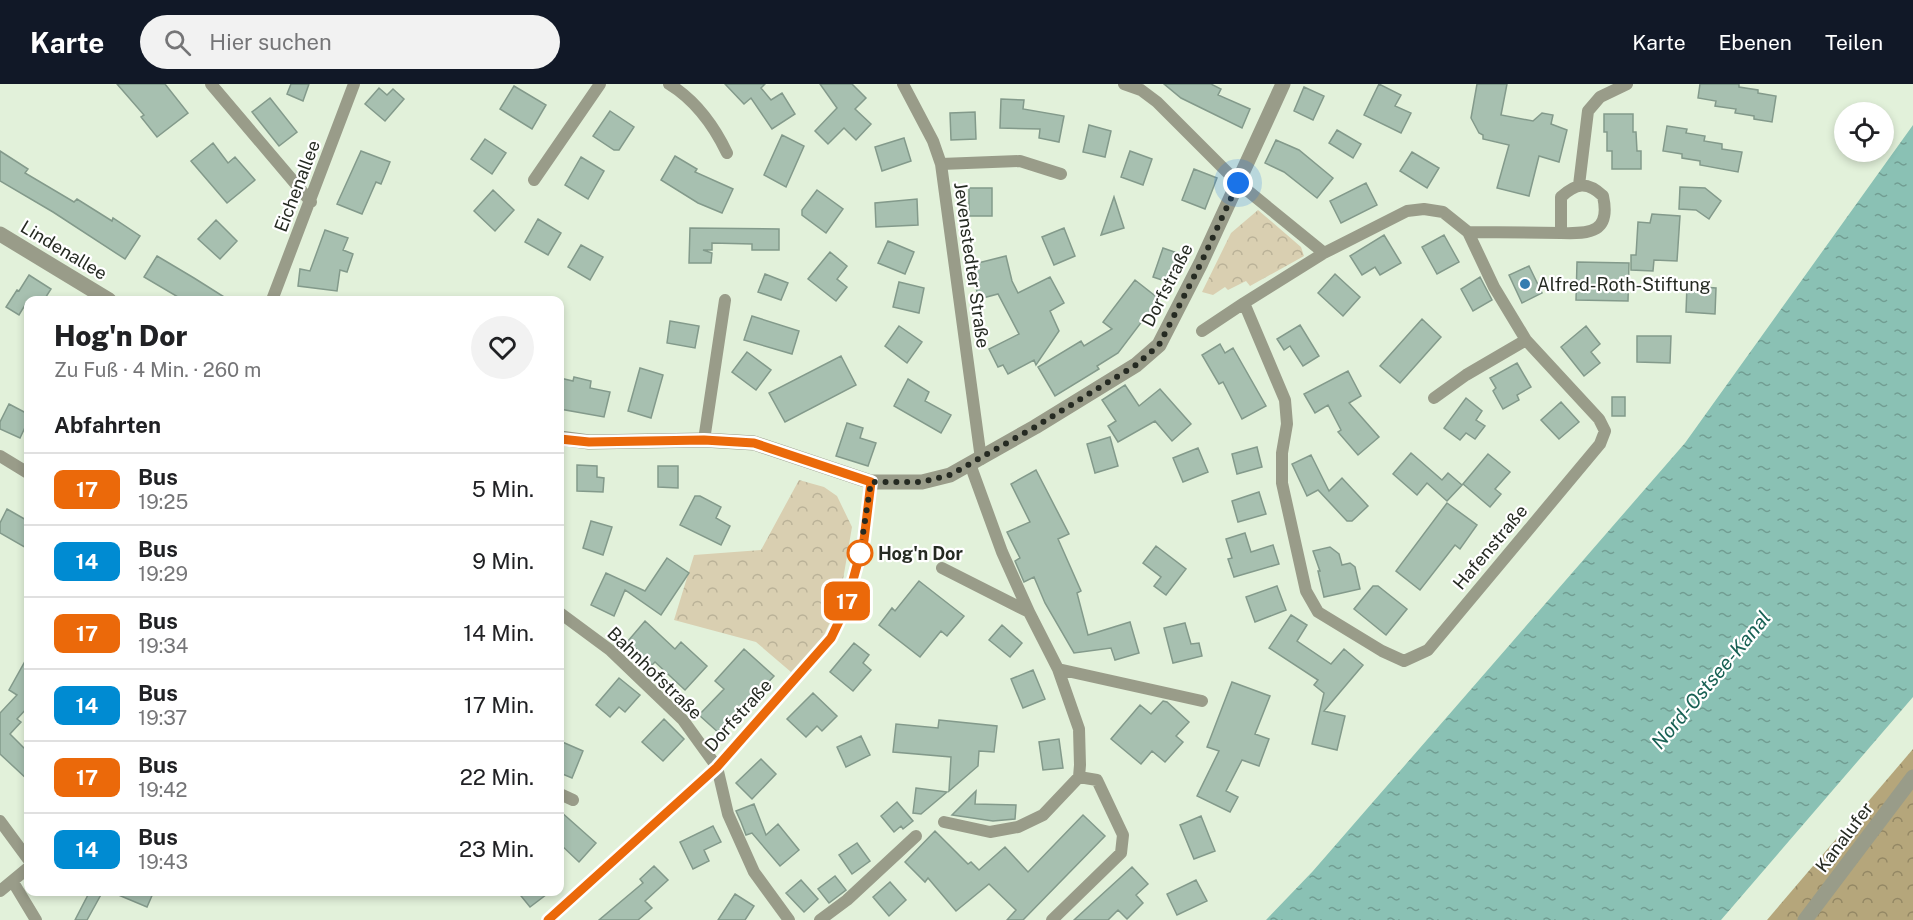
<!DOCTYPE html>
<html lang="de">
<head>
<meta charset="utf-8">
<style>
  body { margin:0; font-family:"Public Sans",sans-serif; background:#f2f2f2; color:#202124; height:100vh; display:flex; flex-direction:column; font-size:22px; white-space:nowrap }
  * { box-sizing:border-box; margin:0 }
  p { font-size:20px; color:#757577 }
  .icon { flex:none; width:33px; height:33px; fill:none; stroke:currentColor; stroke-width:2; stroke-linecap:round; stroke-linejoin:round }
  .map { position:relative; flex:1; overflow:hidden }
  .details { position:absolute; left:24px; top:212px; width:540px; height:600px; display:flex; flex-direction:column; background:#fff; border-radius:12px; box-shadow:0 3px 9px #0003 }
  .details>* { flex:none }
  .badge { padding:0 12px; border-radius:9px; font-size:21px; line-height:39px }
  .controls { position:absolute; left:1834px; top:18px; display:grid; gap:12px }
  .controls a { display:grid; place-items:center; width:60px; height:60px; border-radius:50%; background:#fff; box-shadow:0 3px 9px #0003; font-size:30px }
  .you { position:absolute; width:30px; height:30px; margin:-15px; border:4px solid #fff; border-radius:50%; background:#1a73e8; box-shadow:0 0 0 9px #1a73e833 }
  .map>.badge { position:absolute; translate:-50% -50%; box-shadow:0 0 0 3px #fff }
  h2 { padding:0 30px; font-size:22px; line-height:54px }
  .round { display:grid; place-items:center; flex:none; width:63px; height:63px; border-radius:32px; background:#f2f2f2 }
  .head { display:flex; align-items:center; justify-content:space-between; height:102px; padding:0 30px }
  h1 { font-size:28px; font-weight:800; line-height:45px }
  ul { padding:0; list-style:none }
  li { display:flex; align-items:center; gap:18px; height:72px; padding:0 30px; border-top:2px solid #e0e0e0 }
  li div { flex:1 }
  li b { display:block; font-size:22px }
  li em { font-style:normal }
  li .badge { min-width:66px; font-weight:700; text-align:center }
  header { display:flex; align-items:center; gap:36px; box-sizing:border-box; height:84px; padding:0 30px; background:#111827; color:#fff }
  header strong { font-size:28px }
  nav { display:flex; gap:33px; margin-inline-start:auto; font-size:21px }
  .search { width:420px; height:54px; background:#f2f2f2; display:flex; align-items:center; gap:15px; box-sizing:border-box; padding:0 21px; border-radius:33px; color:#757577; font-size:22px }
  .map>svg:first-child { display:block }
  .forest { fill:url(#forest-crowns) }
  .park { fill:url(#park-crowns) }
  .water { fill:url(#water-ripples) }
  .building { fill:#a7c0b0; stroke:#839a8b; stroke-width:1.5 }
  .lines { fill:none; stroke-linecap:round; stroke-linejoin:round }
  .minor { stroke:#999c89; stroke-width:12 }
  .tertiary { stroke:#999c89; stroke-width:15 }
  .line-casing { stroke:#fff; stroke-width:14 }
  .line { stroke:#eb690a; stroke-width:9 }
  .walk { stroke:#252a22; stroke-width:6; stroke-dasharray:0 10.8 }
  .poi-dot { fill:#337cb0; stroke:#fff; stroke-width:2 }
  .stop-dot { fill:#fff; stroke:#eb690a; stroke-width:3 }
  .labels { text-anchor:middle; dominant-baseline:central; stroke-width:4.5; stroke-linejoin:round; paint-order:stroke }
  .street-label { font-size:18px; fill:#252a22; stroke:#fff }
  .poi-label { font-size:18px; fill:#252a22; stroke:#fff; text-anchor:start }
  .stop-label { font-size:18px; font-weight:bold; fill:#252a22; stroke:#fff; text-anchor:start }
  .water-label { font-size:20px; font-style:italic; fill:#186154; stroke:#fff }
</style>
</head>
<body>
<header>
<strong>Karte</strong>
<div class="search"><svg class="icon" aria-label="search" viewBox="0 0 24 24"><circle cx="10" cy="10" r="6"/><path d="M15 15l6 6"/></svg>Hier suchen</div>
<nav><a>Karte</a><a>Ebenen</a><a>Teilen</a></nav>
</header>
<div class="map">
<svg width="1913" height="836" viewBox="0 0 1913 836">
  <defs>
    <pattern id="forest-crowns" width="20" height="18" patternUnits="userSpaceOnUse" patternTransform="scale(1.5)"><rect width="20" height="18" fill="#b5a67b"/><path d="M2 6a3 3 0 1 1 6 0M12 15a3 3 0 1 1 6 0" fill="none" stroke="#938764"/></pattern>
    <pattern id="park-crowns" width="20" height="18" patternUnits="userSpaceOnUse" patternTransform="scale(1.5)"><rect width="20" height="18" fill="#d9cfb1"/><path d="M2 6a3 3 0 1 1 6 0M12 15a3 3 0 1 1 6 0" fill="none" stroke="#bab298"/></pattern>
    <pattern id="water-ripples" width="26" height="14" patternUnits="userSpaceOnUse" patternTransform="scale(1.5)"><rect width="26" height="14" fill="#8ac1b4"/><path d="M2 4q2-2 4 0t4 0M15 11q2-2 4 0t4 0" fill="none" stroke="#719d92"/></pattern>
  </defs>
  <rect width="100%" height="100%" fill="#e2f1da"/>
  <path class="forest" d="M1913,665V836H1767Z"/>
  <path class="park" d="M1258,126L1301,163L1304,172L1250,202L1246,197L1228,206L1225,203L1213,211L1202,208L1231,149Z
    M799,396L824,403L837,412L852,443L839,519L824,551L791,588L756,558L674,536L694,471L761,466Z"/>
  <path class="water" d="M1913,41V613L1721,836H1266L1313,787L1685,359Z"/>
  <path class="building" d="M117,0H165L188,29L157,53L141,33L144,31Z
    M291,0H309L303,17L287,10Z
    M725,0H765L761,4L771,16L782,9L795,30L772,45L751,14L744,20Z
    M820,0H852L866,14L855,25L871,40L856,56L844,44L828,60L815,47L837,24Z
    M1164,0H1211L1221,5L1218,11L1250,25L1242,44L1181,14Z
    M1379,0L1401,11L1395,22L1411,29L1401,49L1364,31Z
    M1477,0H1507L1501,31L1533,37L1542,29L1553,31L1551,40L1567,46L1559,78L1539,72L1529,112L1497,104L1509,61L1483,55V51L1479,49L1471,34Z
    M1700,0H1739V3L1758,6V9L1776,12L1772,38L1754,35V32L1735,29L1736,25L1715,22L1716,17L1698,14Z
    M514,2L546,21L532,45L500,25Z
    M1304,3L1324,12L1313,36L1294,27Z
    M379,4L387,11L393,5L404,15L385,37L365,20Z
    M270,14L297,48L279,62L252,28Z
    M1001,15L1024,16L1023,25L1064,32L1059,58L1039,54L1040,45L1000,44Z
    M610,27L634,43L619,66H614L593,52Z
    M975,28L976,55L951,56L950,29Z
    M1604,30H1633V48H1636L1637,67H1641V85H1612V67H1607V48H1604Z
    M1089,41L1111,47L1105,73L1083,68Z
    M1667,42L1687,45L1686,49L1705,52L1704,57L1722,60V65L1742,68L1738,88L1700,81V77L1682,74V70L1663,67Z
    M1337,46L1361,60L1353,74L1329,59Z
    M782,51L804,62L786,103L764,91Z
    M904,54L911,77L882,87L875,63Z
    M485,55L506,69L492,90L471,75Z
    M1276,56L1299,66L1333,94L1317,114L1284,88L1265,79Z
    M213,59L228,79L235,73L255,96L227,119L191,77Z
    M0,67L28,85L25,89L74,118L77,115L112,137L113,134L140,152L125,175L53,128L0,97Z
    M361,67L390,78L381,100L376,98L362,130L337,120Z
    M1130,67L1152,75L1143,101L1121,93Z
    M1412,68L1439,84L1427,104L1400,87Z
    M675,72L697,85L695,88L733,105L722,129L698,119L661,96Z
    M581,73L604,87L588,115L565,101Z
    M1194,85L1217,94L1205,125L1182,116Z
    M1366,99L1377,121L1341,139L1330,117Z
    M1680,103L1705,104L1721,117L1709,135L1696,126L1679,125Z
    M969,104H992V132H969Z
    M493,106L514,126L495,147L474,127Z
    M817,106L843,125L826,149L802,131V126Z
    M1114,113L1124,144L1101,151Z
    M917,115L918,141L876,143L875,119Z
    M1652,130L1680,132L1677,177L1654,176L1653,187L1631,186V171H1636L1638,138L1650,139Z
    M538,135L561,149L548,171L525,158Z
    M216,136L237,157L220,175L198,155Z
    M690,144L779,145V166H752V160L712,159V166H703L712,169L711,179H689Z
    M1064,144L1075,172L1054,181L1042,153Z
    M325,146L348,154L343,166L353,170L347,188L340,186L337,207L298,202L300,185L310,187Z
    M1384,151L1401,179L1380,191L1375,183L1362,191L1350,172Z
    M1444,151L1459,178L1437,190L1422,163Z
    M888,157L914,168L905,190L878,179Z
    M581,161L603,173L590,196L568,183Z
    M1163,164L1183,171L1174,200L1153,193Z
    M830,168L847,182L837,195L847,203L836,217L808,195Z
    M157,172L194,194L229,216H183L144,193Z
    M1006,172L1012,197L1018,209L1050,193L1064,219L1050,227L1059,247L1036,281L1034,276L1008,290L1003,281L998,283L989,265L1019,250L998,210L979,215L970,181Z
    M1577,178L1629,179L1628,217L1576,216Z
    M1529,182L1542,209L1522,219L1509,191Z
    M765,190L788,199L781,216L758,208Z
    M1335,190L1360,213L1343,232L1318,209Z
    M29,191L51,205L44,216H28L19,231L6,223L17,206L19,207Z
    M1480,193L1492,216L1473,227L1461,205Z
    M1135,196L1159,215L1118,269L1097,282L1099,285L1055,312L1038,283L1081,257L1084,262L1112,245L1103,238Z
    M899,198L924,204L919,229L893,223Z
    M1687,202L1716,204L1715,230L1686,228Z
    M752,232L799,247L792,270L744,256Z
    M1422,235L1441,253L1400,299L1380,282Z
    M670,237L699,242L695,264L667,259Z
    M1300,241L1319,272L1303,282L1290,262L1284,266L1277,255Z
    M899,242L922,258L907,279L885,262Z
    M1586,242L1600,260L1591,268L1600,279L1584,292L1561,263Z
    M1637,252H1671L1670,279L1637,278Z
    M1220,260L1225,269L1233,264L1266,322L1242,335L1223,298L1219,300L1202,271Z
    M747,268L771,286L756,306L732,288Z
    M841,272L856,301L785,338L769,309Z
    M1517,279L1531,303L1517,311L1519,316L1503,325L1493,307L1496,304L1490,294Z
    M640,284L663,291L651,334L628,327Z
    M1348,287L1361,312L1349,319L1379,353L1358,371L1338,348L1341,346L1328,321L1315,329L1304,310Z
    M574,293L591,297L590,304L610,308L604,333L560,325V294L573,297Z
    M908,295L929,308L925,317L951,331L941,349L894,322Z
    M1125,301L1139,322L1160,305L1191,340L1172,357L1155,337L1118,358L1108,342L1116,337L1102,316Z
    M1612,313H1625V332H1612Z
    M1466,314L1482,327L1476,336L1485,342L1475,355L1466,349L1460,356L1444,344Z
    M1561,318L1579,338L1559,355L1541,336Z
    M9,320L28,330V337L20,354L0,345V338Z
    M847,339L863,344L860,354L876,359L868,382L836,372Z
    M1110,353L1118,382L1095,389L1087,360Z
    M1257,363L1262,383L1237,390L1232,370Z
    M1198,364L1208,388L1183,398L1173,374Z
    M1411,369L1442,396L1448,389L1462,401L1447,417L1427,399L1417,411L1393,390Z
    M1488,370L1510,388L1495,405L1501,410L1490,423L1463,400Z
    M1311,371L1329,407L1342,394L1368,422L1352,437H1347L1318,406L1307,412L1292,380Z
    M577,381L597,382V393L604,394L603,408L577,407Z
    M658,382H678V404L658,403Z
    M1036,386L1069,450L1058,455L1081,507L1077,509L1088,551L1130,538L1139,569L1115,576L1111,564L1074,569L1045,519L1034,493L1024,498L1015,477L1020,474L1007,448L1030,438L1011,400Z
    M1259,408L1266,430L1238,438L1232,417Z
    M695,412H700L721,423L716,434L730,442L721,461L680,441Z
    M1447,419L1477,441L1460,465L1455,461L1420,506L1396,487Z
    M7,425L28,437V465L0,449V439Z
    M591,437L612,443L603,471L583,464Z
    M1245,449L1251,468L1273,461L1279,480L1234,493L1228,475L1232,474L1226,455Z
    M1156,462L1186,485L1166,511L1154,502L1161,493L1143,479Z
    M1330,463L1339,470L1342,481L1350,479L1355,483L1360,505L1324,513L1318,487H1320L1313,467Z
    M667,474L689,489L661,531L625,506L614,532L591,521L606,489L645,507Z
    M919,497L964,532L947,552L941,547L920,573L879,541L892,524L895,527Z
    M1277,502L1286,526L1255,538L1246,513Z
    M1373,502H1378L1407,525L1386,551L1354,525Z
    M1291,531L1307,541L1297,557L1331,580L1344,565L1363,581L1324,627L1345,632L1337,666L1312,660L1324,609L1314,601L1318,596L1269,564Z
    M645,537L675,565L681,558L707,582L685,606L655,578L652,581L628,557Z
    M1185,539L1191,560L1199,559L1202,572L1173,579L1164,544Z
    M1002,541L1022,559L1010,573L989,556Z
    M854,559L869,571L863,579L871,586L853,607L830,588Z
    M744,565L774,592L720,650L699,631L724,605L715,597Z
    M28,572V623L17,635L21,638L10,650L28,668V696L0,670V629L17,611L9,606Z
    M1033,586L1045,615L1023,624L1011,595Z
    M619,594L640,611L625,628L619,623L610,633L596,621Z
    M1232,598L1270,612L1255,650L1269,655L1259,682L1242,676L1226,707L1238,713L1230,728L1197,712L1219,667L1207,663Z
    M813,609L837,632L822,647L817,642L806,653L787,635Z
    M1163,617L1167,618L1189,638L1176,652L1183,658L1165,678L1152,667L1141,680L1111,655L1140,621L1151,630Z
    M664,635L684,655L663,677L642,658Z
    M939,636L997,642L994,668L979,667L978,682L949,707L951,673L893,668L896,640L938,644Z
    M861,652L870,671L846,683L837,663Z
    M1059,655L1063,684L1043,686L1039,658Z
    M560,657L583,667L572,694L560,689Z
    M761,675L776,690L752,715L736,699Z
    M916,704L947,708L921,730L913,729Z
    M976,707L975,720L1016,721L1015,735L993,737L952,731Z
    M897,718L913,737L903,745L901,742L894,748L881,732Z
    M754,720L766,751L778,740L799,766L780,782L752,749L746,751L741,738L736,727Z
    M560,727L596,759L579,778L560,760Z
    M1083,731L1105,752L1023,836H1007L1016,826L989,800L956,827L928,794L925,798L905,778L935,747L968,780L971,778L979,786L1005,763L1028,788Z
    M1201,732L1215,767L1194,775L1180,741Z
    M713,742L721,758L704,766L709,777L693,785L680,758Z
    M857,759L870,777L852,790L839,771Z
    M654,782L668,796L645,817L652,824L638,836H599L643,799L640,795Z
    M1132,783L1148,800L1136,811L1143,819L1127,835L1118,826L1108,836H1074Z
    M835,792L846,806L829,819L818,805Z
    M801,796L818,815L804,828L786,809Z
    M1196,796L1207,817L1177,831L1167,810Z
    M890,798L906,816L889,832L873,813Z
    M90,807H103L87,836H75Z
    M109,807H154L147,823Z
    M517,807H551L530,823Z
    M735,810L754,822L745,836H718Z"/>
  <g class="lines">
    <path class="minor" d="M211,0L311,118
      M669,0C695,16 714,42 727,69
      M903,0L933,57L941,80L981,375
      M1124,0L1141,6L1157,18L1237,98L1324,169
      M941,80L1020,77L1061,90
      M534,96L600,0
      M1579,101L1588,27L1600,13L1627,0
      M1424,125L1443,128L1468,148L1494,203L1526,256L1599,335L1605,347L1600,360L1428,566L1404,577L1382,567L1318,528L1306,507L1282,399V369L1287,340L1285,316L1244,219L1324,169L1407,127Z
      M1468,148L1561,149V113C1576,99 1587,97 1603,112C1611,148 1591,150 1561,149
      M272,216L354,0
      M1202,247L1244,219
      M1434,314L1466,291L1526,256
      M704,356L725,216
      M0,372L28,389
      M942,484L1029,528
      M560,529L610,566L683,636L717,683L728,730L754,788L789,836
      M1058,585L1202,617
      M560,710L573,716
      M0,737L28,775
      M944,738L990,748L1018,743L1043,731L1079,693L1080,681L1079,645L1058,585L1029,528L1002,468L970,380
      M13,798L36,836
      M0,807L28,784
      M548,836L717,683L831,554L845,526L864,456L871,398
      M820,836L847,816L916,752
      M1052,836L1121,769L1123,751L1097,696L1079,693"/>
    <path class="tertiary" d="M0,150L109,216
      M560,354L589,358L704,356L754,359L871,398H922L950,391L1035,343L1136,281L1159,261L1201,179L1283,0
      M1805,836L1913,693"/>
  </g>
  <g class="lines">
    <g class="line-casing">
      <path id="line" d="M548,836L717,683L831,554L845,525L864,456L871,398L754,359L704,356L589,358L560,355"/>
    </g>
    <use href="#line" class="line"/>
    <path class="walk" d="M860,469L871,398H922L950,391L1035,343L1136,281L1159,261L1201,179L1238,99"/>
  </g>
  <circle class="poi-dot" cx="1525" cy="200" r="6"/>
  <circle class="stop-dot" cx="860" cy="469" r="12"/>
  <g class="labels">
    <g class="street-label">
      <text transform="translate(297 102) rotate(-69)">Eichenallee</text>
      <text transform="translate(64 166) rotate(31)">Lindenallee</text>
      <text transform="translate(972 181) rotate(82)">Jevenstedter Straße</text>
      <text transform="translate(1167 201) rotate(-63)">Dorfstraße</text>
      <text transform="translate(1490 463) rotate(-50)">Hafenstraße</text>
      <text transform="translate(655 589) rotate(44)">Bahnhofstraße</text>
      <text transform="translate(738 631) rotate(-48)">Dorfstraße</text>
      <text transform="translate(1844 753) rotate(-53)">Kanalufer</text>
    </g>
    <g class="poi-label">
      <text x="1537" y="200">Alfred-Roth-Stiftung</text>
    </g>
    <g class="stop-label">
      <text x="878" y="469">Hog'n Dor</text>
    </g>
    <g class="water-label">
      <text transform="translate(1711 596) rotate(-50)">Nord-Ostsee-Kanal</text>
    </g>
  </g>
</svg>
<div class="controls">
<a><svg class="icon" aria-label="locate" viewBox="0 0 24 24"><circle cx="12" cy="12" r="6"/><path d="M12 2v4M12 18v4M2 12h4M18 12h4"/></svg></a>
</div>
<div class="you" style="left:1238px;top:99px"></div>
<b class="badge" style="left:847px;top:517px;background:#eb690a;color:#fff">17</b>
<section class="details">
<div class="head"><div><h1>Hog'n Dor</h1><p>Zu Fuß · 4 Min. · 260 m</p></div><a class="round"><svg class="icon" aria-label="heart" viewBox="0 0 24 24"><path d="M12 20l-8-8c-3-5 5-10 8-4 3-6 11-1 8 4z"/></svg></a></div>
<h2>Abfahrten</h2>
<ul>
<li><span class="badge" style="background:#eb690a;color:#fff">17</span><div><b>Bus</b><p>19:25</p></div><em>5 Min.</em></li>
<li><span class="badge" style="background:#008bd2;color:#fff">14</span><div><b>Bus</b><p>19:29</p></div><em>9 Min.</em></li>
<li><span class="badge" style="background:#eb690a;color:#fff">17</span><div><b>Bus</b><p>19:34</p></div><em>14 Min.</em></li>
<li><span class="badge" style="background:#008bd2;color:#fff">14</span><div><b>Bus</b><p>19:37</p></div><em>17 Min.</em></li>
<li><span class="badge" style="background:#eb690a;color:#fff">17</span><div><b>Bus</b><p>19:42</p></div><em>22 Min.</em></li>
<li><span class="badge" style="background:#008bd2;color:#fff">14</span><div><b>Bus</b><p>19:43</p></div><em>23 Min.</em></li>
</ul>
</section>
</div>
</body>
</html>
